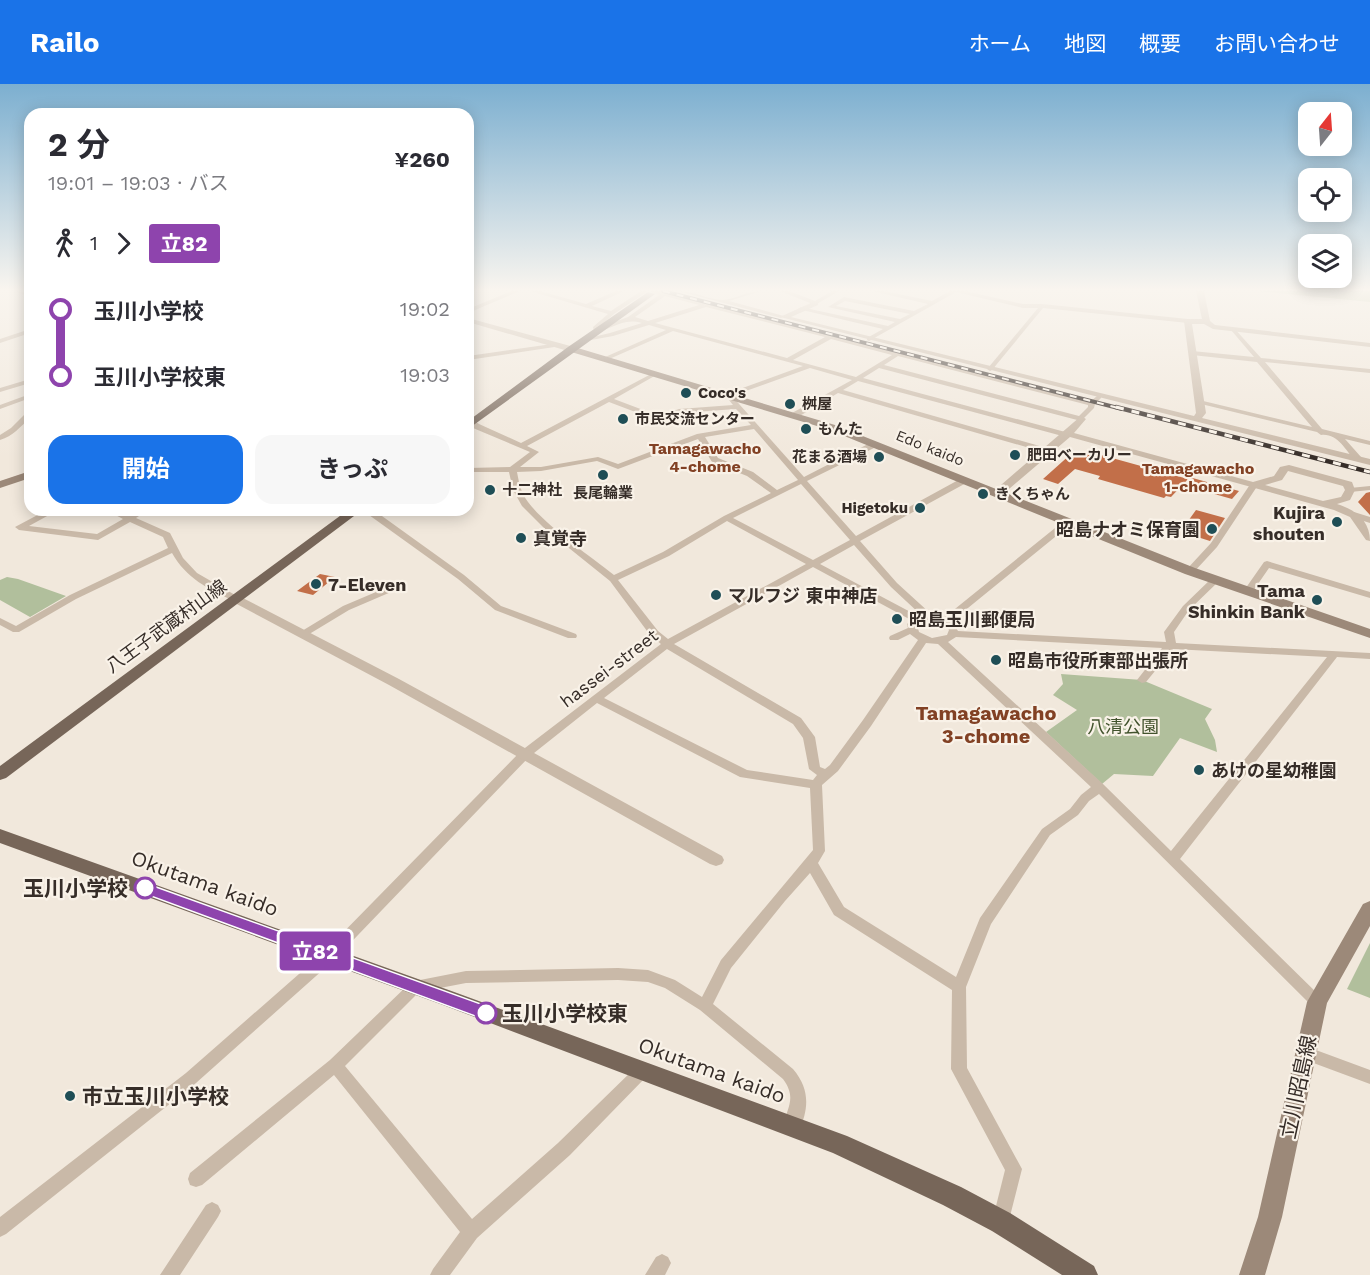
<!DOCTYPE html>
<html lang="ja">
<head>
<meta charset="utf-8">
<style>
  body { margin:0; font-family:"Work Sans","Noto Sans JP",sans-serif; background:#f7f7f7; color:#2b2b33; height:100vh; display:flex; flex-direction:column; font-size:22px; white-space:nowrap }
  * { box-sizing:border-box; margin:0 }
  p { font-size:20px; color:#7c7c81 }
  .icon { flex:none; width:33px; height:33px; fill:none; stroke:currentColor; stroke-width:2; stroke-linecap:round; stroke-linejoin:round }
  .map { position:relative; flex:1; overflow:hidden }
  .sheet { position:absolute; left:24px; top:24px; width:450px; height:408px; display:flex; flex-direction:column; background:#fff; border-radius:18px; box-shadow:0 3px 15px #0003 }
  .sheet>* { flex:none }
  .badge { padding:0 12px; border-radius:4px; font-size:21px; line-height:39px }
  .needle { width:39px; rotate:17deg }
  .fabs { position:absolute; left:1298px; top:18px; display:grid; gap:12px }
  .fabs a { display:grid; place-items:center; width:54px; height:54px; border-radius:12px; background:#fff; box-shadow:0 3px 15px #0003; font-size:30px }
  .map>.badge { position:absolute; translate:-50% -50%; box-shadow:0 0 0 3px #fff }
  .legs { display:flex; align-items:center; gap:9px; height:66px; padding:0 24px; font-size:20px }
  .legs p { margin-inline-start:auto }
  .summary { display:flex; align-items:center; justify-content:space-between; height:102px; padding:0 24px }
  h1 { font-size:33px; font-weight:700; line-height:45px }
  .button { display:flex; gap:12px; margin-top:auto; padding:12px 24px }
  .button a { flex:1; height:69px; border-radius:18px; background:#1a73e8; color:#fff; font-size:24px; font-weight:700; line-height:69px; text-align:center }
  .button a+a { background:#f7f7f7; color:#2b2b33 }
  ul { padding:0 24px; list-style:none }
  li { display:flex; align-items:center; gap:21px; height:66px; font-size:22px }
  li i { display:grid; place-items:center; width:9px; height:100%; margin:0 8px; background:currentColor }
  li i::after { content:''; width:15px; height:15px; margin:-8px; border:4px solid; border-radius:50%; background:#fff }
  li p { margin-inline-start:auto }
  li:first-child i { background:linear-gradient(#0000 50%,currentColor 0) }
  li:last-child i { background:linear-gradient(currentColor 50%,#0000 0) }
  header { display:flex; align-items:center; gap:36px; box-sizing:border-box; height:84px; padding:0 30px; background:#1a73e8; color:#fff }
  header strong { font-size:28px }
  nav { display:flex; gap:33px; margin-inline-start:auto; font-size:21px }
  .map>svg:first-child { display:block }
  .green { fill:#b1bf9c }
  .building { fill:#c26f49 }
  .lines { fill:none; stroke-linecap:round; stroke-linejoin:round }
  .minor { fill:#c9b9a8; fill-rule:evenodd }
  .tertiary { fill:#c9b9a8; fill-rule:evenodd }
  .secondary { fill:#9c8979; fill-rule:evenodd }
  .primary { fill:#776659; fill-rule:evenodd }
  .rail-far1-casing { stroke:#362d28; stroke-width:4 }
  .rail-casing { stroke:#362d28; stroke-width:4.5 }
  .rail-far1 { stroke:#f9f2e8; stroke-width:2; stroke-dasharray:7; stroke-linecap:butt }
  .rail { stroke:#f9f2e8; stroke-width:3; stroke-dasharray:8; stroke-linecap:butt }
  .line-1 { fill:#8e44ad; stroke:#fff; stroke-width:1.5 }
  .poi-dot { fill:#1f4e56; stroke:#f9f2e8; stroke-width:2 }
  .stop-1-dot { fill:#fff; stroke:#8e44ad; stroke-width:3 }
  .labels { text-anchor:middle; dominant-baseline:central; stroke-width:4.5; stroke-linejoin:round; paint-order:stroke }
  .far-poi-label { font-size:15px; font-weight:bold; fill:#362d28; stroke:#f9f2e8; text-anchor:start }
  .far-street-label { font-size:15px; fill:#362d28; stroke:#f9f2e8 }
  .far-neighbourhood-label { font-size:16px; font-weight:bold; fill:#824124; stroke:#f9f2e8 }
  .poi-label { font-size:18px; font-weight:bold; fill:#362d28; stroke:#f9f2e8; text-anchor:start }
  .street-label { font-size:18px; fill:#362d28; stroke:#f9f2e8 }
  .park-label { font-size:18px; fill:#42532d; stroke:#f9f2e8 }
  .neighbourhood-label { font-size:20px; font-weight:bold; fill:#824124; stroke:#f9f2e8 }
  .near-street-label { font-size:21px; fill:#362d28; stroke:#f9f2e8 }
  .near-stop-label { font-size:21px; font-weight:bold; fill:#362d28; stroke:#f9f2e8; text-anchor:end }
  .near-poi-label { font-size:21px; font-weight:bold; fill:#362d28; stroke:#f9f2e8; text-anchor:start }
</style>
</head>
<body>
<header>
<strong>Railo</strong>
<nav><a>ホーム</a><a>地図</a><a>概要</a><a>お問い合わせ</a></nav>
</header>
<div class="map">
<svg width="1370" height="1191" viewBox="0 0 1370 1191">
  <rect width="100%" height="100%" fill="#f1e8dc"/>
  <path class="green" d="M1257,207H1370V218Z
    M7,493L18,495L66,512L30,533L0,516V496Z
    M1061,590L1142,596L1212,625L1205,635L1215,656L1217,668L1180,654L1153,692L1114,690L1102,700L1046,648L1077,626L1053,611L1063,600Z
    M1370,859V914L1347,905Z"/>
  <path class="building" d="M1078,367L1091,371L1094,369L1188,395L1171,413L1166,412L1164,414L1098,395L1100,392L1075,385L1058,400L1043,395L1072,369Z
    M1189,393L1239,407L1232,415L1186,402Z
    M1370,408V431L1358,418L1366,409Z
    M1196,426L1225,434L1210,457L1191,451L1189,454L1178,451Z
    M320,490L335,493L313,511L297,507Z"/>
  <g class="lines">
    <path class="minor" d="M16,207L30,209V213L17,208Z
      M512,207H520L468,229V225Z
      M530,207H540L586,220L616,207H624L592,222L611,227L641,207H648L614,230L598,244L628,233L659,211L649,207H660L1090,318L1097,312H1101V314L1095,320L1094,324L1081,337L879,284L863,294L1069,349L1070,351L1066,353L858,297L843,306L1050,365L1051,367L1047,369L838,309L798,333H792V329L852,296L810,284L732,312L804,393L872,358H878V362L807,397L856,452L962,394H968V398L860,457L897,499L931,530L945,533L1065,436H1071V440L952,537L958,547L1166,558L1164,548L1183,522L1212,494H1218L1220,496L1218,498L1189,526L1174,548L1176,559L1370,569V575L1337,573L1180,775L1322,914L1324,918L1322,922L1317,924L1312,922L1099,710L1089,717L1078,731L1050,751L991,840L966,903L967,984L1022,1085L1007,1144L1001,1147L995,1144L992,1138L1005,1086L951,985L952,906L834,831L810,789L785,817L731,884L713,920L793,985C810,1005 809,1024 799,1047L793,1050L787,1047C779,1029 801,1019 783,995L700,926L665,904L648,898L618,896L466,899L419,908L345,982L472,1135L558,1059L636,983L641,981L646,983L649,988L646,993L570,1071L477,1154L450,1191H430L433,1185L460,1148L334,991L202,1101L196,1103L190,1101L188,1095L190,1089L330,976L410,899L415,897L466,887L618,884L648,886L675,896L702,913L721,876L813,766L810,704L740,693L597,619L529,673L334,876L196,999L6,1150L0,1153V1133L186,989L324,868L521,667L661,560L650,551L610,497L544,444L522,422L513,406L509,388H468V384L510,383L530,368L473,344L468,338V332L479,340L521,359L653,289L658,290L614,315L659,332L679,325L733,321L725,311L726,310L803,282L673,247L607,276H603V274L666,246L649,241L613,252L580,258V256L610,249L642,239C621,233 613,246 594,248L593,243L608,230ZM665,212L699,221L648,237L635,233ZM706,223L825,253L787,274L655,239ZM831,255L892,271L856,293L793,276ZM898,272L1088,321V323L1079,332L884,281ZM609,318L659,337L680,329L736,325L751,341L697,350L618,380L598,373L541,383H520L539,368L527,362ZM754,345L798,396L777,406L753,388L718,374L705,353ZM698,355L712,378L747,392L771,409L724,432L663,468L614,491C589,471 547,443 528,418C521,409 519,399 517,388L541,387L597,377L618,385ZM801,400L850,456L813,476L733,434ZM727,437L806,480L668,555L658,547L618,496L669,472ZM854,461L891,503L921,531L918,532L820,480ZM813,483L911,536L907,540L908,544L890,552L889,554L890,556H898L910,550L918,556L863,636L830,681L825,685L820,683L815,653L801,634L674,560ZM928,536C937,537 944,539 949,546L947,551L932,554L919,548L917,541L920,537ZM956,553L1162,564L1137,596L1142,599L1146,598L1173,565L1327,573L1171,767L1103,700L948,558ZM926,559L938,560L1091,703L1081,711L1070,725L1042,745L980,834L956,893L844,823L818,779L825,767L822,701L838,687L871,642ZM667,565L793,640L803,654L809,685L817,691L813,696L747,686L604,614Z
      M678,207C694,207 709,216 722,216C734,216 747,207 761,207L729,217L784,232L781,234Z
      M780,207H789L815,217L832,207H839L815,221Z
      M872,207H884L932,217L950,207H965L1023,220H1042L1188,235L1191,237L1188,239L1043,224L992,286L990,287L987,285L988,284L1038,224H1023L956,208L869,257L867,256V254L883,245L798,225L801,223L888,242L895,238L828,223L844,213L914,227L928,220ZM845,217L910,230L900,235L836,222Z
      M1234,244L1261,274L1370,285V289L1265,278L1322,345L1370,357V361L1345,355L1361,373V377H1355C1345,365 1337,349 1321,351L1317,348L1197,319V317L1199,316L1312,343L1257,278L1192,271L1189,269L1192,267L1254,273L1231,246Z
      M30,245V249L0,259V255Z
      M559,259L562,261L561,262L468,276V272Z
      M30,295V299L0,308V304Z
      M30,310V314L0,325V321Z
      M27,328H30V334C20,343 13,352 0,356V351L11,344Z
      M1251,399H1257L1258,401L1217,463L1193,489H1187L1185,487L1187,485L1211,459Z
      M1370,402V406L1350,408L1346,406L1350,404Z
      M47,426H58L29,442L97,450L123,435L106,426H117L129,431L138,426H148L136,434L170,449L183,474L197,489L242,515L237,518L234,517C208,505 186,494 172,469L76,515L19,548H13L0,541V534L16,542L70,511L168,464L163,453L130,438L98,456L19,446L15,443Z
      M355,426L375,427L464,491L501,522L576,550L577,552L576,554H568L495,526L458,495L369,431Z
      M1354,428L1370,433V439L1351,433L1350,431Z
      M1267,477L1370,508V514L1269,484L1251,510H1245L1243,508L1264,478Z
      M402,497L405,498L407,500L405,502L349,526L306,552H298L297,550L343,522Z
      M1305,962L1370,986V1000L1300,974L1297,969L1300,964Z
      M212,1118L218,1121L221,1127L218,1133L180,1191H160L206,1121Z
      M662,1170L668,1173L671,1179L665,1191H645L656,1173Z"/>
    <path class="tertiary" d="M1196,207H1204L1210,237L1215,241L1370,259V263L1213,245L1204,240H1192L1206,329L1202,334L1370,375V381L780,233L815,217H818V221L791,233L1194,332L1196,329L1184,237L1188,235H1202Z
      M468,234L574,263L575,265L568,267L468,238Z
      M1081,332L1086,335L1074,349L1253,398L1274,392L1280,383L1289,381L1352,398L1355,406L1350,416L1337,420C1356,426 1370,437 1370,457L1366,456L1350,433L1334,426L1070,353L1002,411H994V407ZM1288,387L1343,402L1345,406L1341,413L1323,417L1265,401L1282,396Z
      M237,511L399,595L722,772L724,776L722,780L716,782L710,780L389,601L233,518L231,515L233,512Z"/>
    <path class="secondary" d="M571,262L835,341L1195,484L1370,545V554L1185,490L827,345L568,267L566,265Z
      M30,387V394L0,404V397Z
      M1370,817V842L1327,919L1282,1133L1265,1191H1239L1258,1133L1307,918L1363,820Z"/>
    <path class="primary" d="M648,208L655,210L468,345V337L568,263Z
      M348,426H362L6,694L0,696V682Z
      M0,745L457,909L847,1052L961,1103L1010,1129L1094,1182L1098,1191H1062L992,1147L943,1121L833,1069L443,921L0,759Z"/>
    <g class="rail-far1-casing">
      <path id="rail-far1" d="M663,207L1122,325"/>
    </g>
    <g class="rail-casing">
      <path id="rail" d="M1116,323L1370,388"/>
    </g>
    <use href="#rail-far1" class="rail-far1"/>
    <use href="#rail" class="rail"/>
  </g>
  <linearGradient id="sky" x2="0" y2="1"><stop stop-color="#7cafd0"/><stop offset="0.55" stop-color="#f9f5ef"/><stop offset="1" stop-color="#f9f5ef" stop-opacity="0"/></linearGradient>
  <rect width="1370" height="374" fill="url(#sky)"/>
  <path class="line-1" d="M145,799L492,924L494,929L492,934L486,936L140,808L138,804L140,800Z"/>
  <g class="poi-dot">
    <circle cx="686" cy="309" r="6"/>
    <circle cx="790" cy="320" r="6"/>
    <circle cx="623" cy="335" r="6"/>
    <circle cx="806" cy="345" r="6"/>
    <circle cx="1015" cy="371" r="6"/>
    <circle cx="879" cy="373" r="6"/>
    <circle cx="603" cy="391" r="6"/>
    <circle cx="490" cy="406" r="6"/>
    <circle cx="983" cy="410" r="6"/>
    <circle cx="920" cy="424" r="6"/>
    <circle cx="1337" cy="438" r="6"/>
    <circle cx="1212" cy="445" r="6"/>
    <circle cx="521" cy="454" r="6"/>
    <circle cx="316" cy="500" r="6"/>
    <circle cx="716" cy="511" r="6"/>
    <circle cx="1317" cy="516" r="6"/>
    <circle cx="897" cy="535" r="6"/>
    <circle cx="996" cy="576" r="6"/>
    <circle cx="1199" cy="686" r="6"/>
    <circle cx="70" cy="1012" r="6"/>
  </g>
  <g class="stop-1-dot">
    <circle cx="145" cy="804" r="10"/>
    <circle cx="486" cy="929" r="10"/>
  </g>
  <g class="labels">
    <g class="far-poi-label">
      <text x="698" y="309">Coco's</text>
      <text x="802" y="320">桝屋</text>
      <text x="635" y="335">市民交流センター</text>
      <text x="818" y="345">もんた</text>
      <text x="1027" y="371">肥田ベーカリー</text>
      <text x="867" y="373" text-anchor="end">花まる酒場</text>
      <text x="502" y="406">十二神社</text>
      <text x="603" y="409" text-anchor="middle">長尾輪業</text>
      <text x="995" y="410">きくちゃん</text>
      <text x="908" y="424" text-anchor="end">Higetoku</text>
    </g>
    <g class="far-street-label">
      <text transform="translate(930 364) rotate(22)">Edo kaido</text>
    </g>
    <g class="far-neighbourhood-label">
      <text x="705" y="364">Tamagawacho<tspan x="705" dy="18">4-chome</tspan></text>
      <text x="1198" y="384">Tamagawacho<tspan x="1198" dy="18">1-chome</tspan></text>
    </g>
    <g class="poi-label">
      <text x="1325" y="428" text-anchor="end">Kujira<tspan x="1325" dy="21">shouten</tspan></text>
      <text x="1200" y="445" text-anchor="end">昭島ナオミ保育園</text>
      <text x="533" y="454">真覚寺</text>
      <text x="328" y="500">7-Eleven</text>
      <text x="1305" y="506" text-anchor="end">Tama<tspan x="1305" dy="21">Shinkin Bank</tspan></text>
      <text x="728" y="511">マルフジ 東中神店</text>
      <text x="909" y="535">昭島玉川郵便局</text>
      <text x="1008" y="576">昭島市役所東部出張所</text>
      <text x="1211" y="686">あけの星幼稚園</text>
    </g>
    <g class="street-label">
      <text transform="translate(166 542) rotate(-36)">八王子武蔵村山線</text>
      <text transform="translate(609 584) rotate(-37)">hassei-street</text>
    </g>
    <g class="park-label">
      <text x="1123" y="642">八清公園</text>
    </g>
    <g class="neighbourhood-label">
      <text x="986" y="629">Tamagawacho<tspan x="986" dy="23">3-chome</tspan></text>
    </g>
    <g class="near-street-label">
      <text transform="translate(205 799) rotate(20)">Okutama kaido</text>
      <text transform="translate(712 986) rotate(20)">Okutama kaido</text>
      <text transform="translate(1298 1003) rotate(-78)">立川昭島線</text>
    </g>
    <g class="near-stop-label">
      <text x="128" y="804">玉川小学校</text>
      <text x="502" y="929" text-anchor="start">玉川小学校東</text>
    </g>
    <g class="near-poi-label">
      <text x="82" y="1012">市立玉川小学校</text>
    </g>
  </g>
</svg>
<div class="fabs">
<a><svg class="needle" viewBox="-14 -14 28 28"><path d="M0-13l5 13h-10z" fill="#e53935"/><path d="M0 13l5-13h-10z" fill="#7c7c81"/></svg></a>
<a><svg class="icon" aria-label="locate" viewBox="0 0 24 24"><circle cx="12" cy="12" r="6"/><path d="M12 2v4M12 18v4M2 12h4M18 12h4"/></svg></a>
<a><svg class="icon" aria-label="layers" viewBox="0 0 24 24"><path d="M12 4l9 5-9 5-9-5zM3 14l9 5 9-5"/></svg></a>
</div>
<b class="badge" style="left:315px;top:867px;background:#8e44ad;color:#fff">立82</b>
<section class="sheet">
<div class="summary"><div><h1>2 分</h1><p>19:01 – 19:03 · バス</p></div><b>¥260</b></div>
<div class="legs"><svg class="icon" aria-label="walk" viewBox="0 0 24 24"><circle cx="13" cy="4" r="2"/><path d="M13 8l-2 6 4 7M11 14l-3 7M7 12l3-4h3l4 4"/></svg>1<svg class="icon" aria-label="forward" viewBox="0 0 24 24"><path d="M9 5l7 7-7 7"/></svg><b class="badge" style="background:#8e44ad;color:#fff">立82</b></div>
<ul>
<li><i style="color:#8e44ad"></i><b>玉川小学校</b><p>19:02</p></li>
<li><i style="color:#8e44ad"></i><b>玉川小学校東</b><p>19:03</p></li>
</ul>
<div class="button"><a>開始</a><a>きっぷ</a></div>
</section>
</div>
</body>
</html>
